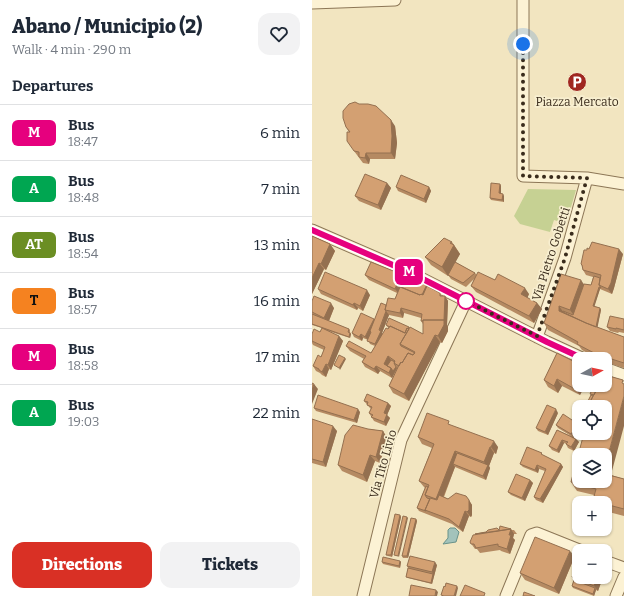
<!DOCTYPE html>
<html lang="en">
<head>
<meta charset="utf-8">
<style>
  body { margin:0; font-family:Bitter,serif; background:#f2f2f3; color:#1f2937; height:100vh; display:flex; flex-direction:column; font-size:15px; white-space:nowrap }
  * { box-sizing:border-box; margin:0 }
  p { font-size:13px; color:#747a83 }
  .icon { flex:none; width:22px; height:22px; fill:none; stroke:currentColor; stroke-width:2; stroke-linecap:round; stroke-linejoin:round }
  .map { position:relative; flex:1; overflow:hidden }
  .drawer { display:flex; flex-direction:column; background:#fff; width:312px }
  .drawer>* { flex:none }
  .badge { padding:0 8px; border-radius:6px; font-size:14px; line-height:26px }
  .needle { width:26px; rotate:82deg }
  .buttons { position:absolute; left:260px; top:352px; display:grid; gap:8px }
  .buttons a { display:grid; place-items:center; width:40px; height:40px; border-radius:8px; background:#fff; box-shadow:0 1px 3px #0004; font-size:20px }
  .you { position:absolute; width:20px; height:20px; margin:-10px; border:3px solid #fff; border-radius:50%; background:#1a73e8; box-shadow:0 0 0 6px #1a73e833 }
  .map>.badge { position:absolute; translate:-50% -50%; box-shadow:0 0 0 2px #fff }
  h2 { padding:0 12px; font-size:15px; line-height:36px }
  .round { display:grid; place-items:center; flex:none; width:42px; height:42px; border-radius:12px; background:#f2f2f3 }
  .headline { display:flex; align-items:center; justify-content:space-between; height:68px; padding:0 12px }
  h1 { font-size:19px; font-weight:800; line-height:30px }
  .action { display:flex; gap:8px; margin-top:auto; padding:8px 12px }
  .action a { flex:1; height:46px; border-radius:12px; background:#d93025; color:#fff; font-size:16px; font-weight:800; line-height:46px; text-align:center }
  .action a+a { background:#f2f2f3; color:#1f2937 }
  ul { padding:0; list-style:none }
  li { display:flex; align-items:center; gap:12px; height:56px; padding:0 12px; border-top:1px solid #e0e1e3 }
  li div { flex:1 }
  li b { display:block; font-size:15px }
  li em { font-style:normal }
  li .badge { min-width:44px; font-weight:700; text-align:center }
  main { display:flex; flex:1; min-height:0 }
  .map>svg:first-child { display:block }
  .green { fill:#c6d193 }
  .water { fill:#a3c3bb; stroke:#69928a }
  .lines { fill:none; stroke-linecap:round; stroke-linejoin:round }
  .minor-casing { stroke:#8c7656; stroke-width:13 }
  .minor { stroke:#fcf2d4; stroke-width:11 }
  .wall { fill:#b58a62; fill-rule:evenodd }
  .shaded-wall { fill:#947050 }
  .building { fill:#d3a072; stroke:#947050 }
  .line-casing { stroke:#fff; stroke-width:9 }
  .line { stroke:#e6007e; stroke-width:6 }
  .walk { stroke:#3a2c1c; stroke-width:4; stroke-dasharray:0 7.2 }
  .stop-dot { fill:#fff; stroke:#e6007e; stroke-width:2 }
  .labels { text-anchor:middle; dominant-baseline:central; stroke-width:3.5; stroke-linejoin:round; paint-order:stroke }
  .poi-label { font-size:12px; fill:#3a2c1c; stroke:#f8efd0 }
  .street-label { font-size:12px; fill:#3a2c1c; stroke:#f8efd0 }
</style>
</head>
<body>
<main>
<section class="drawer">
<div class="headline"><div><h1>Abano / Municipio (2)</h1><p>Walk · 4 min · 290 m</p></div><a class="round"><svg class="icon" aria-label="heart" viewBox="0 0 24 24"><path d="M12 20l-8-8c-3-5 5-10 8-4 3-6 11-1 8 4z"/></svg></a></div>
<h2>Departures</h2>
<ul>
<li><span class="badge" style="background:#e6007e;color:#fff">M</span><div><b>Bus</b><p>18:47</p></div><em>6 min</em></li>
<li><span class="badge" style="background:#00a651;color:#fff">A</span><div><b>Bus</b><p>18:48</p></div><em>7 min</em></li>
<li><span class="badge" style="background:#6b8e23;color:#fff">AT</span><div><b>Bus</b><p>18:54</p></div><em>13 min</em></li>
<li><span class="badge" style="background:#f58220;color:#111">T</span><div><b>Bus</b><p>18:57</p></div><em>16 min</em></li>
<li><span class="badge" style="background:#e6007e;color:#fff">M</span><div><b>Bus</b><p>18:58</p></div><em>17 min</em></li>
<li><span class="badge" style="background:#00a651;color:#fff">A</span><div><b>Bus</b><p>19:03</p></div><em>22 min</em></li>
</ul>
<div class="action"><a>Directions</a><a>Tickets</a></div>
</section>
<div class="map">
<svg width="312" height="596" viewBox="0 0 312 596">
  <rect width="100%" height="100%" fill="#f2e5c0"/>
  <path class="green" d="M216,189L264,190L254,224L242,220L238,232L208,224L202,216Z"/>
  <path class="water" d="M138,528H143L147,532L144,542L131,544L136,538V530Z"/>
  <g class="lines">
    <g class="minor-casing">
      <path id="minor" d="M211,0V176L275,178L312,184
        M0,3L83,0
        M0,230L97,272L235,342L272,359
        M225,337L253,258L275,178
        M293,368L312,375
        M293,561L312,568
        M51,596L89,440L154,301
        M194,596L219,535L225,533L270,551
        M304,596L312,577"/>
    </g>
    <use href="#minor" class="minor"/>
  </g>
  <path class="wall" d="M83,126L85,143L83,159H58L57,164L51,163L42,151L37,132L34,127Z
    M75,183L79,188L69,210L47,201L43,196Z
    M188,184L189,186V194L192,196V202L179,200L178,198Z
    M84,187H117L119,191L114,203L86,191Z
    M0,236L18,244L23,251L14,270L12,269L0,294Z
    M140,242L148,254L143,262L163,273L165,275L183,280L217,294L215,298L225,303L230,309L222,323L164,292L159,286L162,279L154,287L139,279L136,275L138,272L136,276L119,265L113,257Z
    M277,249L311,254L302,288L300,294L288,289L282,306L288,308L289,310L285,327L312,337V368L293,362V359H286L270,350L267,346L236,330L232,323L249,274L272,284L279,285L281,277L274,275L271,270L270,266L269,264L275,250Z
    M53,275L92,279L89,287L115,284L117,287L130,296H133L136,301L135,325L136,327V331L130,343L128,342L97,401L81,393L77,386L85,368L80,378L68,371L66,374L53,367L50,362L52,359L38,351L34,346L59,353L63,346L58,344L56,340L51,338L50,341L42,337L40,333L62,320L74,305L83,299L85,293L57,280ZM92,313L109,318V321L111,324V334L98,328L97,327L74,325L77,329L70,334V333L77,315L91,318Z
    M6,289L58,295L51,311L46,308L45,310L9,294Z
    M0,301L22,308L17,321L37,329L38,330V332L39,334L38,338L13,330L27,336L31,341L19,370L17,369L14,377L10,375L8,373L4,371L1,366L9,357L12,350L1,345L0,343V334L8,332L10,328L0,325Z
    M312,319V333L307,332L306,333L298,331L295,327Z
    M245,353L293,385L299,475L312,479V516L293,511V503H283L281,500L282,495L265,491L259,482L293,407H273L279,395L278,394L279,392L271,389L268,395L250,386L246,393L236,387L232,380Z
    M52,401L76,403L79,406L75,415L78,418L74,426L62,421L57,413L59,409L58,408Z
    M2,408L48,412L45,423L4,411Z
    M246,413L236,435L226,431L224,428Z
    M0,419L25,431L14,467L0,463Z
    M244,425H267V430L262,438L264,439L267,442L262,451L256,448L254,444L252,443L247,453L240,450L237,446L245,430L259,436L246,428Z
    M140,426L186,447L184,454L182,453L177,466L178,468L174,480L143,467L132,497L136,499L154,496L160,505V515L159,517L157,516L151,532L140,524L107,511L105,508L113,488L112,487L107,481L120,448L110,444L106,437Z
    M56,429L71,431L75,438L68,463L63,461L55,482L30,471L26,465Z
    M232,456L249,464L251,467L231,503L224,500L222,497L233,471L227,469L226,473L211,467L208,464Z
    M218,480L221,483L213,501L199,495L196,492Z
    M88,515L89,517L80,557L76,556L74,555Z
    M104,519L105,521L96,558H91L90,556Z
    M187,530H202L205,534H202L201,538L203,540L198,554L189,551L188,550L168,553L165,549H163L158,542Z
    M262,558L247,594L213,580L208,573Z
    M88,561L89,562L88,568L71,564L70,562Z
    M125,565L120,584L96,578L94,577L96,568L95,566Z
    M260,577H291L286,591L284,590L282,596L261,588L260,586L262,580Z"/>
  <path class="shaded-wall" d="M79,120L83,126L85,143L83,159L79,153Z
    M54,153L58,159L57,164L53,158Z
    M75,183L79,188L69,210L66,205Z
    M188,184L189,186V195L187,193Z
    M117,187L119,191L114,203L112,199Z
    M191,194L192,196V202L190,200Z
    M18,244L23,251L14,270L9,264Z
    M142,245L148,254L136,276L130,267Z
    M307,249L311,254L302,288L300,294L296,289Z
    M7,263L12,269L0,294V278Z
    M89,274L92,279L87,294L83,289Z
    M269,280L273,286L263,317L258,310Z
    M115,284L117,288L112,301L109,297Z
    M287,287L288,289L282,308L281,306Z
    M213,288L217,294L214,301L209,294Z
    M55,290L58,295L51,311L48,306Z
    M133,296L136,301L135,325L136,327V331L130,343L126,336Z
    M19,303L22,308L16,323L12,318Z
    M42,303L46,308L45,310L41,305Z
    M225,303L230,309L222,323L217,316Z
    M247,306L252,313L247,311Z
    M89,308L92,313L91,318L88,313Z
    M288,308L289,310L285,330L283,329Z
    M74,311L77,315L70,333L71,335L65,347L63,344Z
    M62,319L64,322L58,331L59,333L56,340L53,337Z
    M38,333L39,334L38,338L37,337Z
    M49,334L51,338L50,341L47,337Z
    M123,335L128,342L97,401L92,394Z
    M27,336L31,341L19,370L16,365Z
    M76,356L80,361L74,367L72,364Z
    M33,358L34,359L28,370L27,368Z
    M14,364L17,369L14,377L10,372Z
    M64,366L68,371L66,374L62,369Z
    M84,367L85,368L80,378L77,373L79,368Z
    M245,379L250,386L246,393L242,386Z
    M267,382V385H273L268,386L271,389L268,395L263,389Z
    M2,384L6,389L0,404V390Z
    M312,396V426L297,482L293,476V467Z
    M76,403L79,406L75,415L78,418L74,426L72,422V413Z
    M46,409L48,412L45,423L42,420Z
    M244,409L246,413L236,435L233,432Z
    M266,424L267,425V430L262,438L259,434Z
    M21,426L25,431L14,467L11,462Z
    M71,431L75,438L68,463L64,457Z
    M264,439L267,442L262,451L259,447Z
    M250,440L252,443L247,453L245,450Z
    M182,441L186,447L184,454L179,447Z
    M178,447L182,453L177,466L178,468L174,480L171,476L175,467L172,462Z
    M143,451L147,457L141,464L143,467L128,505L124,499Z
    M58,455L63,461L55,482L51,475Z
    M249,464L251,467L231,503L228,499Z
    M225,465L227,469L226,473L223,470Z
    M218,480L221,483L213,501L210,498Z
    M157,500L160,505V515L159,517L155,512Z
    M153,511L157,516L151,532L147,527Z
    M88,515L89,517L80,557L79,555Z
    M95,517L96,518L87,557L86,556Z
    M104,519L105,521L96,558L95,556Z
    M199,529L202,534L201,538L203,540L198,554L195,549L197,535Z
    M258,551L262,558L247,594L242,588Z
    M88,561L89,562L88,568L87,566Z
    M123,562L125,565L120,584L119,583L121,574L120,572Z
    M286,577H291L286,591L282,586Z
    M145,586L146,588L144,596H142Z
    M283,588L284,590L282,596L281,594Z
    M124,590L126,592L125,596H123Z"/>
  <path class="building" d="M43,102L47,104H56L64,106L79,120L80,136L79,153H54L53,158L47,157V152L42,151L35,141V132H38L34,127L31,118V111L37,104Z
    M53,174L75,183L66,205L43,196Z
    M89,175L117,187L112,199L84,187Z
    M179,183L188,184L187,193L191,194L190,200L178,198Z
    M0,236L18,244L9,264L7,263L0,278Z
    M132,238L140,242L138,243L142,245L130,267L113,257Z
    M280,242L307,249L299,283L296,289L287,285L289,275L271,270L270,265L269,264L272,250H275V248L277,249Z
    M59,262L89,274L83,289L53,275Z
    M143,262L163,273L151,283L136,275Z
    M13,272L55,290L48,306L42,303L41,305L6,289Z
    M166,272L183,280L186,274L213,288L209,294L225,303L217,316L159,286Z
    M249,274L269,280L258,310L247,306V311L274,323L312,337V363L284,354L265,344L266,342L232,323Z
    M94,276L115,284L110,295L109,294L108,295L89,287Z
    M282,276L288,278L287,285L289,288L287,287L281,306L288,308L284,327L274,323L251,312V311L261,315L272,284L279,285Z
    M115,286L128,293V296H133L132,320H111V321H109L110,314L89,308L88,313L73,310L76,298L83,299L88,287L108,295L109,294L111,295Z
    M2,296L19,303L12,318L0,312V301Z
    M69,303L74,305L73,310L74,311L67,330L69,331L63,344L55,341L59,332L58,331Z
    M49,313L62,319L53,337L49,334L47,337L40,333Z
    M0,314L37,329L36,332L38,333L37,337L0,324Z
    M298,316L312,319V330L304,328V329L295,327Z
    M77,318L97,327L96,329L95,328L93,333L78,326V327L74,325Z
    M111,320H132V325L126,336L123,335L92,394L77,386L87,365L89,362L90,363L96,353L101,355L103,352L88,344L98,327L111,334Z
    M78,326L93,333L95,328L97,329L88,344L89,346L103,353L101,355L96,353L90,363L89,362L87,366L82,363L83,361L76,356L72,364L79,368L77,373L64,366L62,369L50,362L54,356L34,346L37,341L59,353L74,328L76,329Z
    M10,328L27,336L16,365L14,364L10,372L7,370V369L1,366L6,355L9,357L13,347L0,341V334L2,329L8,332Z
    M245,353L267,364V382L263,389L245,379L242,386L232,380Z
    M27,355L33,358L27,368L22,365Z
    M79,360L83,362L82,363L84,367L81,371L79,368L75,366Z
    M297,376L311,380L310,383L312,384V396L293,467V455H267V481H293V474L312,479V509L293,504V503H290L281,500L284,489L259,482L272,433H293V407H282L283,404L278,402L287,385H293V379L296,380Z
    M0,383L2,384L0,390Z
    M269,385H287L282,395L278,394L280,390L268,386Z
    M55,394L76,403L72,413L75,414L72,422L59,417L61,415L57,413L60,407L55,405L56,402L52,401Z
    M6,395L46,409L42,420L2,408Z
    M279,395L281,396L278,402L281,407H273Z
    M235,405L244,409L233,432L224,428Z
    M115,413L137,421L136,424L182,441L179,447H178L172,462L143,451L124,499L113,495L117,485L107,481L122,444L106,437Z
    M251,414L266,424L259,434L244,425Z
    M0,419L21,426L11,462L0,459Z
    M41,425L56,429L71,431L64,457L58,455L51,475L26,465L33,435Z
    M245,430L264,439L259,447L254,444L256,442L250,440L245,450L237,446Z
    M215,447L230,453L229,454L249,464L228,499L222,497L234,469L225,465L223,470L208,464Z
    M145,453L176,465L171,476L141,464Z
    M204,474L218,480L210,498L196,492Z
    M114,486L116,487L113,495L115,498L118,499L113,510L114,511L105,508Z
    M144,493L154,496L157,500V510L155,512L153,511L147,527L137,519L113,510L118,498L125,500L127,495L136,499Z
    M83,514L88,515L79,555H74Z
    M91,516L95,517L86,556L82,555Z
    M99,518L104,519L95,556H90Z
    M188,526L199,529L163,534L174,532L176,530L185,528L187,530Z
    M199,529L197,535H199L195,549L186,546V544L164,548L162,544H159L158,542L161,535Z
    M223,537L258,551L242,588L208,573Z
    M98,556L123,562L120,572L95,566Z
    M71,557L88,561L87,566L70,562Z
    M267,560V577H286L282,586L260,577Z
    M96,568L121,574L119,583L94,577Z
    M262,580L283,588L281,594L260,586Z
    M134,583L145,586L142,596H132L129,595L132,586L133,587Z
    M99,585L124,590L123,596H97Z
    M153,585L173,593L172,596H148Z
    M212,592L223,596H211Z"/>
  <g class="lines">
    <g class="line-casing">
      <path id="line" d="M0,230L97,272L235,342L272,359"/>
    </g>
    <use href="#line" class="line"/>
    <path class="walk" d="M154,301L225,336L253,258L275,178L211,176V44"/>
  </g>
  <defs>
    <g id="parking-disc" transform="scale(1)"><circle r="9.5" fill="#a02721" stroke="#f8efd0"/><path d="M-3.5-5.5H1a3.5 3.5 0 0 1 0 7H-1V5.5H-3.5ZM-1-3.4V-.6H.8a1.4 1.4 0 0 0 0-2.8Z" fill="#fff"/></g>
  </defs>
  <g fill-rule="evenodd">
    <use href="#parking-disc" x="265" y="82"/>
  </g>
  <circle class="stop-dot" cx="154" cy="301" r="8"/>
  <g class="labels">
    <g class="poi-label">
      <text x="265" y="102">Piazza Mercato</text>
    </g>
    <g class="street-label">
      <text transform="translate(239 254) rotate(-72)">Via Pietro Gobetti</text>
      <text transform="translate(71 464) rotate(-74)">Via Tito Livio</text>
    </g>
  </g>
</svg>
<div class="buttons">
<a><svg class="needle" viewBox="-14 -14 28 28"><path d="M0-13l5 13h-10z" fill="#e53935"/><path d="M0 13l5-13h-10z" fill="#747a83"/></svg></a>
<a><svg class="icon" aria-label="locate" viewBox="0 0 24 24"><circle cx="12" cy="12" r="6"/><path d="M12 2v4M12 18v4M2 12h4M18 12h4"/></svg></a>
<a><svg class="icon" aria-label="layers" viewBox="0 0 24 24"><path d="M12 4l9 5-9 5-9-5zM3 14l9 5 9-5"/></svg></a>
<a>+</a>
<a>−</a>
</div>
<div class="you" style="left:211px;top:44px"></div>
<b class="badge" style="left:97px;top:272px;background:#e6007e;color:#fff">M</b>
</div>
</main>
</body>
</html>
